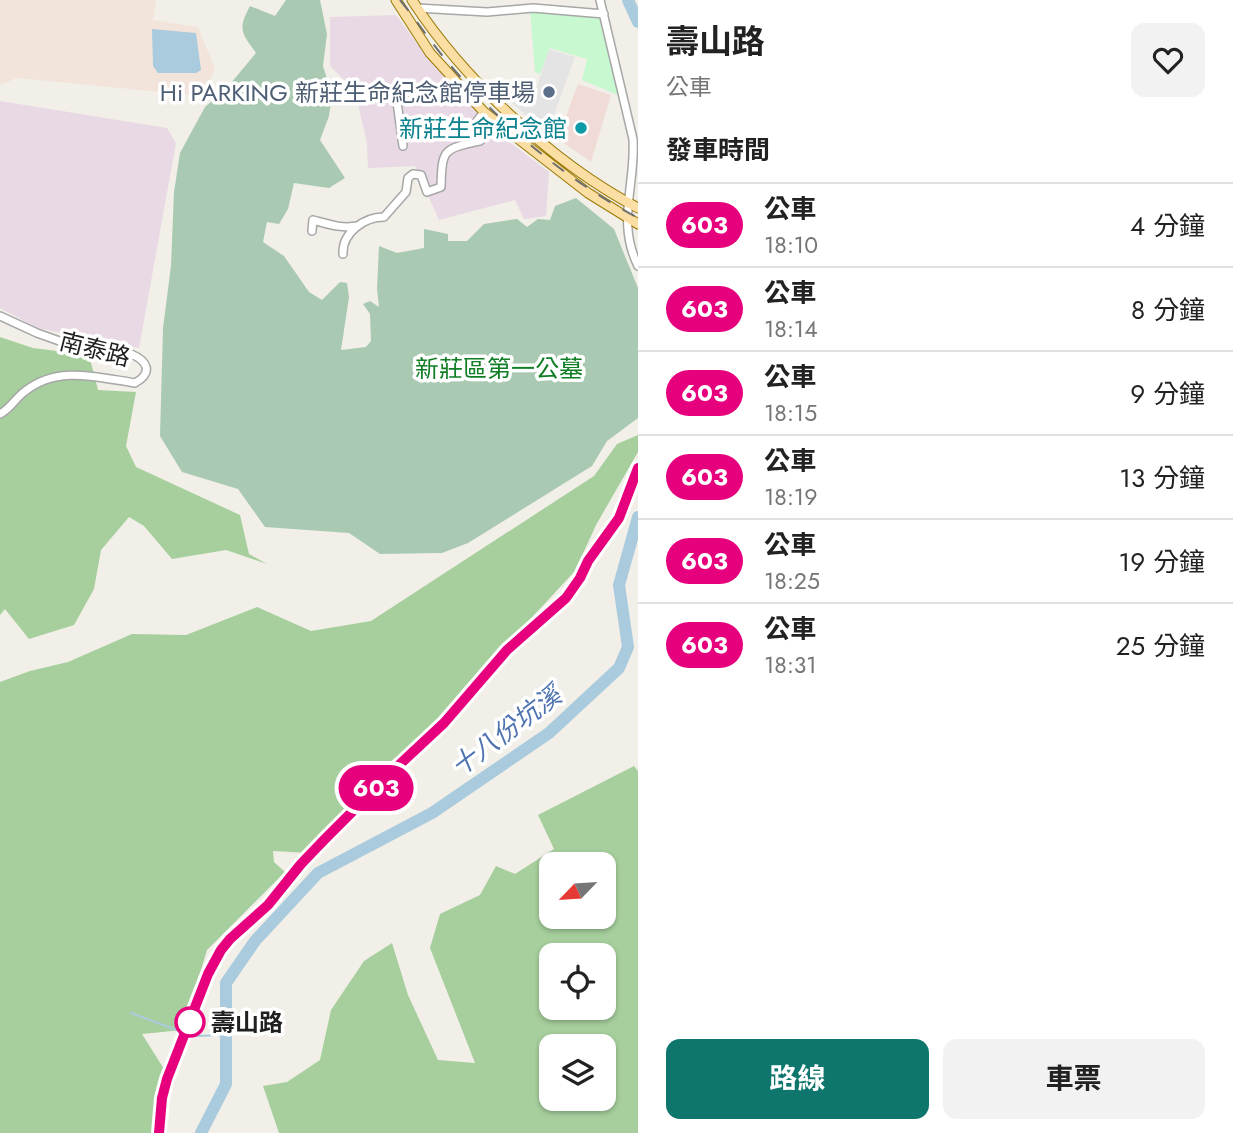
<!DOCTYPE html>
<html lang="zh-TW">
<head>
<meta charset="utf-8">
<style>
  body { margin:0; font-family:Jost,"Noto Sans TC",sans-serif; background:#f2f2f2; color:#222; height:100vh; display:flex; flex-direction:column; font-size:26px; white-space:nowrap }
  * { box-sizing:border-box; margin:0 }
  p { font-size:23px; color:#767676 }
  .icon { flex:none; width:38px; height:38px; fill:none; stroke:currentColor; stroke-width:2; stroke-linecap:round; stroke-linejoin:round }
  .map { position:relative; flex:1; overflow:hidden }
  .details { display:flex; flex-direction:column; background:#fff; width:595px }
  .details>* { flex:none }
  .badge { padding:0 14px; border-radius:23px; font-size:24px; line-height:46px }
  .needle { width:46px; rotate:245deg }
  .buttons { position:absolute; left:539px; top:852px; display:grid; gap:14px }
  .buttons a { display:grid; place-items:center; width:77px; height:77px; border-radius:14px; background:#fff; box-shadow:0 2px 5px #0004; font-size:35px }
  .map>.badge { position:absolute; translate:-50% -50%; box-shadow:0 0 0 4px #fff }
  h2 { padding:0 28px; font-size:26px; line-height:63px }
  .round { display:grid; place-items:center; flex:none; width:74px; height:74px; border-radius:14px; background:#f2f2f2 }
  .summary { display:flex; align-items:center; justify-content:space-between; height:119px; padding:0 28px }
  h1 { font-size:33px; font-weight:700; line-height:52px }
  .button { display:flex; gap:14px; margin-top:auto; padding:14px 28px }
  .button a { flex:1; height:80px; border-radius:14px; background:#0f766e; color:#fff; font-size:28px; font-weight:700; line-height:80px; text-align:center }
  .button a+a { background:#f2f2f2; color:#222 }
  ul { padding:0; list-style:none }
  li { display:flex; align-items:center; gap:21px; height:84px; padding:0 28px; border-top:2px solid #e0e0e0 }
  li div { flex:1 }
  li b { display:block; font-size:26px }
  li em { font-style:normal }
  li .badge { min-width:77px; font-weight:700; text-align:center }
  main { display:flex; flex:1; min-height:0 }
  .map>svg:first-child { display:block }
  .commercial { fill:#f1dbd7 }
  .industrial { fill:#e9d9e5 }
  .military { fill:#f2e4db }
  .forest { fill:#a6cf9d; fill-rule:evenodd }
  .cemetery { fill:#a9c9b2 }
  .park { fill:#c7f8d0 }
  .parking { fill:#e4e4e4 }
  .water { fill:#a9cbdd }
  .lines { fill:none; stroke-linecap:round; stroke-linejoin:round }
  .stream { stroke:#a9cbdd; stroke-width:2 }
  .river { stroke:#a9cbdd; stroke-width:12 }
  .minor-casing { stroke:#a7a7a7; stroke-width:10 }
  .major-casing { stroke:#997904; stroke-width:11 }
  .minor { stroke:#fff; stroke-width:7 }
  .major { stroke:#fadea3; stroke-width:9 }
  .rail { stroke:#6e6e6e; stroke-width:2; stroke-dasharray:14 14; stroke-linecap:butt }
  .line-casing { stroke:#fff; stroke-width:16 }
  .line { stroke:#e6007e; stroke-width:10 }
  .service-dot { fill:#5c6f8a; stroke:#fff; stroke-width:2.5 }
  .culture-dot { fill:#0f9aa8; stroke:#fff; stroke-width:2.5 }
  .stop-dot { fill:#fff; stroke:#e6007e; stroke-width:3.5 }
  .labels { text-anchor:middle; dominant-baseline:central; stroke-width:7; stroke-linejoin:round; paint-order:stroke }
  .service-label { font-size:24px; fill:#4e5e75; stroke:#fff; text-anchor:end }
  .culture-label { font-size:24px; fill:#0d838f; stroke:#fff; text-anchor:end }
  .street-label { font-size:24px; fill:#202020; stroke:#fff }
  .park-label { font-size:24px; fill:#0f7e25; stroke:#fff }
  .stop-label { font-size:24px; font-weight:bold; fill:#202020; stroke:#fff; text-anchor:start }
  .water-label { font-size:26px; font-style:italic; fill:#4e73af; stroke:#fff }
</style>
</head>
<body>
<main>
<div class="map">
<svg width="638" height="1133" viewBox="0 0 638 1133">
  <rect width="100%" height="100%" fill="#f1efe7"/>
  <path class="commercial" d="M578,84L611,95L591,162L558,139Z"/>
  <path class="industrial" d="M396,15L430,61L496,132L549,172L546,216L524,219L515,200L439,220L415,166L368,168L367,143L355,91L330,66V17Z
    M0,101L167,128L176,143L139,348L37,328L0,308Z"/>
  <path class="military" d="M0,0H156L153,20L198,27L215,69L202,96L17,78L0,85Z"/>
  <path class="forest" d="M0,337L33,348L89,355L98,390L136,392L126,446L136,467L240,515L249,554L267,564L226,550L172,559L144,526L129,517L101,550L94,589L74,625L29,639L5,609L0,615Z
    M638,435V452L596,525L575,571L387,773L308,853L273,851L274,862L285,872L207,950L183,1030L142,1034L164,1069L156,1133H0V682L30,671L68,662L132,634L186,635L257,607L311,631L371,621L594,476L617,444Z
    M634,766L638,771V1133H279L263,1086L287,1082L320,1060L331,1010L364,961L392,943L408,995L438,1060L475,1063L430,948L440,914L480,895L496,866L515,874L554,849L538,815ZM604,864V917H551V864ZM551,956H604V1008H551ZM604,1046V1099H551V1046Z"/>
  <path class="cemetery" d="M286,0H320L327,34L323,66L332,95L329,116L320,140L345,178L329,188L294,183L288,209L279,224L267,222L263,242L284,256L309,292L322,300L340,282L347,283L349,297L341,350L366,347L371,341L370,314L363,304L370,301L379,307L377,289L379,246L397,253L424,248V229L448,234V241H467L484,224L517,219L527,227L538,219L550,220L555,206L576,198L614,229L638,288V418L607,441L592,466L468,543L442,553L380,554L349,533L265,527L238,489L182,472L160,436L163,328L171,266L174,192L180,153L205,107L226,89L256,53C242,33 237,30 250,6L275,16Z"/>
  <path class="park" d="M530,9L600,16L618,95L582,80L587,59L550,48L540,74L535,72Z"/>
  <path class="parking" d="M549,49L575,57L547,134L509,100L511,94L507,91L510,84L535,93Z"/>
  <path class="water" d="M152,29L196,33L201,70L196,73H158L153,66Z"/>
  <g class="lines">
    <path class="stream" d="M131,1013L182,1032
      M187,1034L194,1036L226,1035"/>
    <path class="river" d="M628,0L638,22
      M201,1133L226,1084V983L255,941L318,873L432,813L549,733L619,668L628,647L619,585L638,517"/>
    <g class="minor-casing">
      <path id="minor" d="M600,0L633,139C636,185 616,221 638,266
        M417,8L487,12L533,8L604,14
        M403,146L397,102C420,99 439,98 457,83
        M312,231L313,220C328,224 342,229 357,226
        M343,254C342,233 364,217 384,217L406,192L408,178L413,174L421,175L427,192L441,187C442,149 443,149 480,141L483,138L477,121L484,112
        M0,316L37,333L65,343L131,354C148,361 153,373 135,383C96,377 57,365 24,392C15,399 10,409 0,414
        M159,1133L161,1098L167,1079L208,974L221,950L230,939L268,905L301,864L324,840L398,766L444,723L507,650L566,598L581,577L588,561L619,518L638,468"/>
    </g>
    <g class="major-casing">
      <path id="major" d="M396,0L430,53L484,112L588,193L638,224
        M412,0C463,79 554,164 638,208"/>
    </g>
    <use href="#minor" class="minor"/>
    <use href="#major" class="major"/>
    <path class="rail" d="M400,0C417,21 432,44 450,65C501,125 568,181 638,218"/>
  </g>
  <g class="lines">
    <g class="line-casing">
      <path id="line" d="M159,1133L162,1098L167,1079L208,974L221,950L230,939L268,905L301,864L324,840L398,766L444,723L507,650L566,598L580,578L588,561L619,518L638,468"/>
    </g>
    <use href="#line" class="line"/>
  </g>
  <circle class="service-dot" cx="549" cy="92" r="7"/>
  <circle class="culture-dot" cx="581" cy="128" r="7"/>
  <circle class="stop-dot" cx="190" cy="1022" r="14"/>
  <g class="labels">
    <g class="service-label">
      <text x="535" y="92">Hi PARKING 新莊生命紀念館停車場</text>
    </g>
    <g class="culture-label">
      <text x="567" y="128">新莊生命紀念館</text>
    </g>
    <g class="street-label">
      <text transform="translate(95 349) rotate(14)">南泰路</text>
    </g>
    <g class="park-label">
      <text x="499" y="368">新莊區第一公墓</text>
    </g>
    <g class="stop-label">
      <text x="211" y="1022">壽山路</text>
    </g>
    <g class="water-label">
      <text transform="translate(506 731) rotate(-37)">十八份坑溪</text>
    </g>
  </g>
</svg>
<div class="buttons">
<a><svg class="needle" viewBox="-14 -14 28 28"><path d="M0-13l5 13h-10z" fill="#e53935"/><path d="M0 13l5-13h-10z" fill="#767676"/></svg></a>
<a><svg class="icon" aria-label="locate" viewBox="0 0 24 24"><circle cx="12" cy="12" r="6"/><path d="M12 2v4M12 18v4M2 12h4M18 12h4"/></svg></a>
<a><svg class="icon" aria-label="layers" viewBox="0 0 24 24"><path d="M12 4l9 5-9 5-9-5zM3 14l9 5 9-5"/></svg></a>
</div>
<b class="badge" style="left:376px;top:788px;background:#e6007e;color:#fff">603</b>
</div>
<section class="details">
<div class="summary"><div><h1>壽山路</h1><p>公車</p></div><a class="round"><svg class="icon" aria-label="heart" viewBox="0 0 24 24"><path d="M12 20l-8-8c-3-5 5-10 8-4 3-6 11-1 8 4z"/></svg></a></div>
<h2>發車時間</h2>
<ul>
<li><span class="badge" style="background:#e6007e;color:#fff">603</span><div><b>公車</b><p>18:10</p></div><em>4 分鐘</em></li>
<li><span class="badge" style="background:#e6007e;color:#fff">603</span><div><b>公車</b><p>18:14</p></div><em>8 分鐘</em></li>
<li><span class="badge" style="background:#e6007e;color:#fff">603</span><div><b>公車</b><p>18:15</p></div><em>9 分鐘</em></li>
<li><span class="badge" style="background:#e6007e;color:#fff">603</span><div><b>公車</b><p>18:19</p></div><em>13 分鐘</em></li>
<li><span class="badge" style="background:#e6007e;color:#fff">603</span><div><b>公車</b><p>18:25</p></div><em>19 分鐘</em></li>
<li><span class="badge" style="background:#e6007e;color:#fff">603</span><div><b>公車</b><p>18:31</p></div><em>25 分鐘</em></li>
</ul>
<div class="button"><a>路線</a><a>車票</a></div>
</section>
</main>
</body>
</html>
